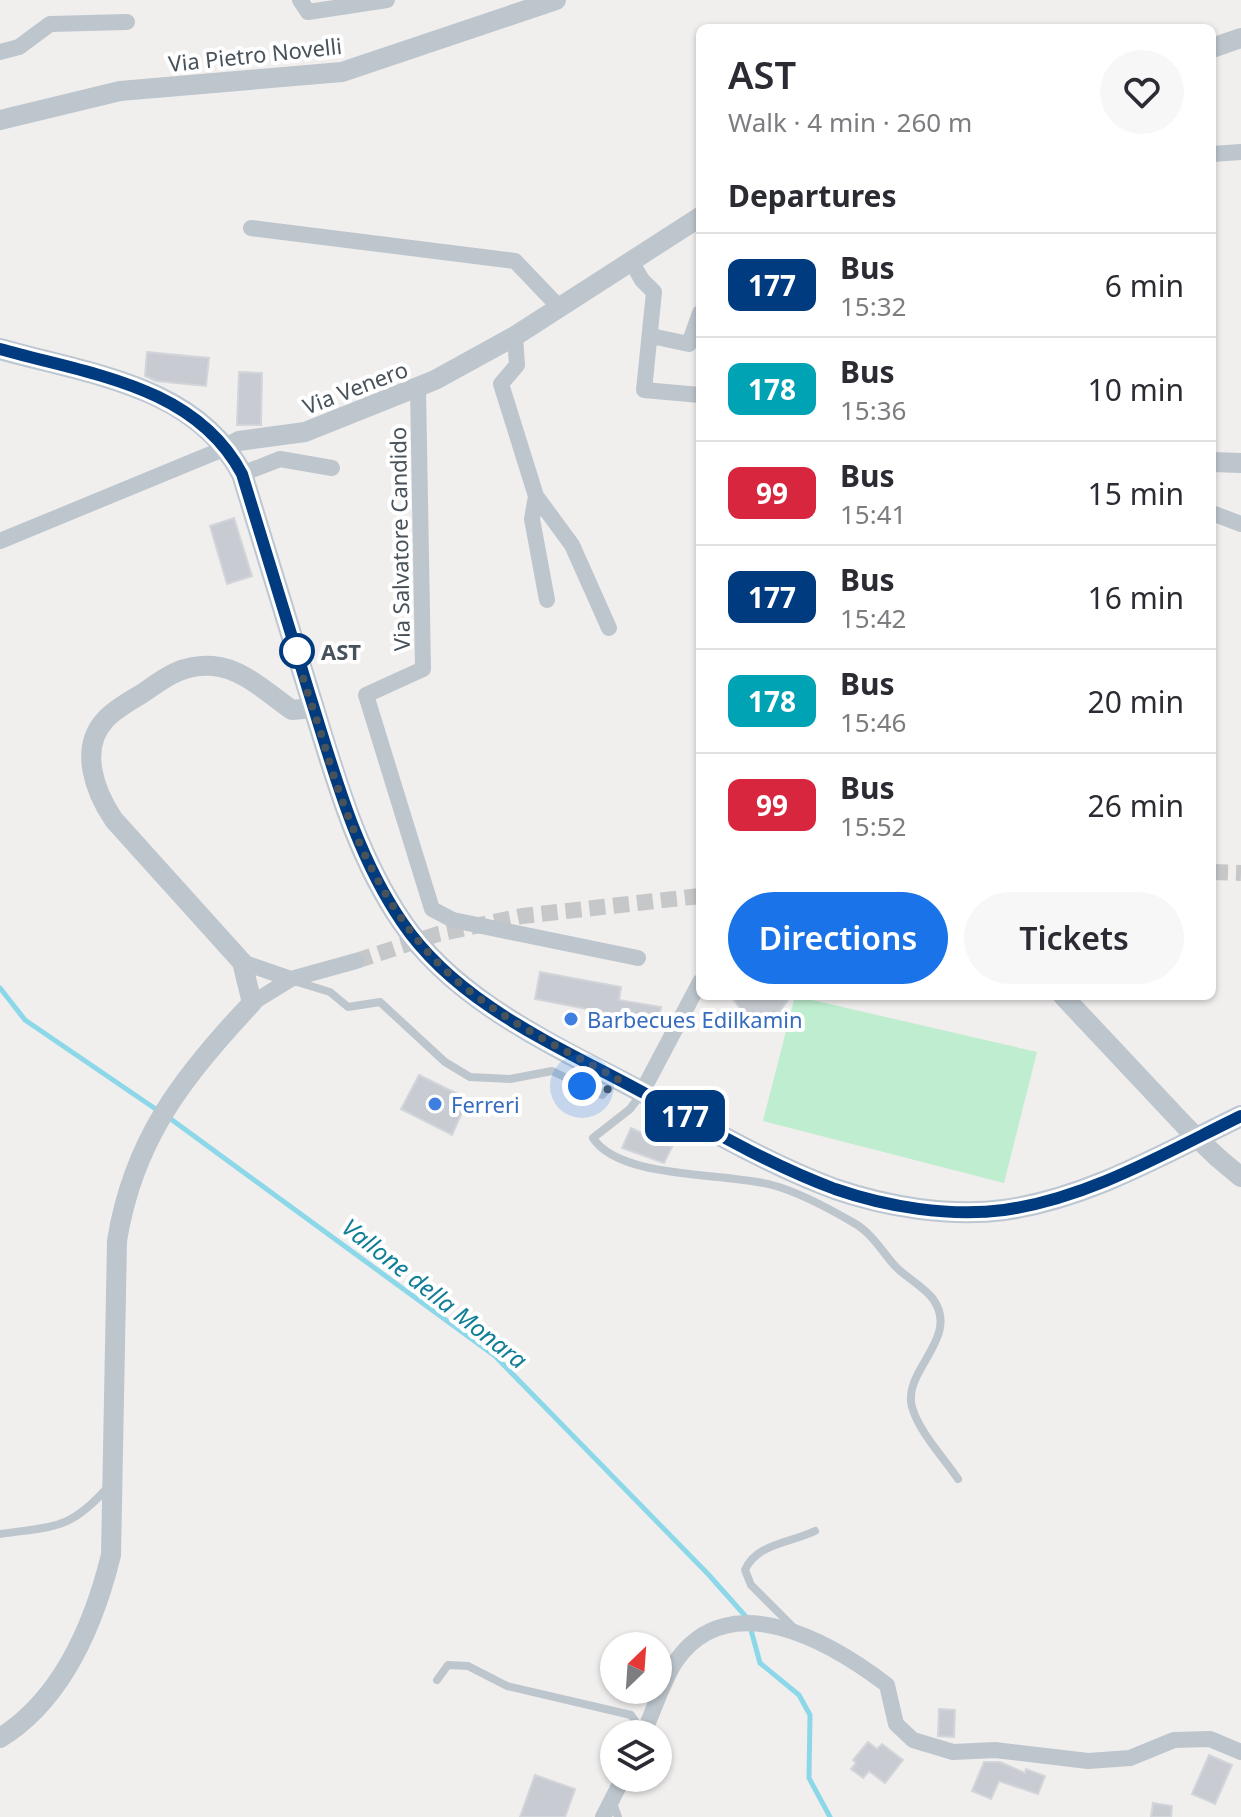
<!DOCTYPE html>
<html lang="en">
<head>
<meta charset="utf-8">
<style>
  body { margin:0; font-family:"Noto Sans",sans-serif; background:#f7f7f7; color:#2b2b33; height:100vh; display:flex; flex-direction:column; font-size:30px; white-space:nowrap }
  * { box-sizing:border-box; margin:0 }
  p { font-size:26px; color:#7c7c81 }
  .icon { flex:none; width:44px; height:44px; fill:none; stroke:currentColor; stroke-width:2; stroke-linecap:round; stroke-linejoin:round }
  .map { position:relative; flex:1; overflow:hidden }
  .sheet { position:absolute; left:696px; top:24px; width:520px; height:976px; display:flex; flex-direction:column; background:#fff; border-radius:12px; box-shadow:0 2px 6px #0004 }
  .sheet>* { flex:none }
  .badge { padding:0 16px; border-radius:12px; font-size:28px; line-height:52px }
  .needle { width:52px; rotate:25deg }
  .tools { position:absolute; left:600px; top:1632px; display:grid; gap:16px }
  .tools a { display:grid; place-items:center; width:72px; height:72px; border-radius:50%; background:#fff; box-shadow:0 2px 6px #0004; font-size:40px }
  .you { position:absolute; width:40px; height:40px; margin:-20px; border:6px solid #fff; border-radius:50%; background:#1a73e8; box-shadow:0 0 0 12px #1a73e833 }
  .map>.badge { position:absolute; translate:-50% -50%; box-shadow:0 0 0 4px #fff }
  h2 { padding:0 32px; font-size:30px; line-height:72px }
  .round { display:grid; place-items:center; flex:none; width:84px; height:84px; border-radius:42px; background:#f7f7f7 }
  .headline { display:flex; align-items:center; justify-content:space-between; height:136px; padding:0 32px }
  h1 { font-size:38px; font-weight:600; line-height:60px }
  .button { display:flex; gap:16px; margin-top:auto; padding:16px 32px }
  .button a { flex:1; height:92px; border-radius:48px; background:#1a73e8; color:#fff; font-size:32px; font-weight:600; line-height:92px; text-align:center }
  .button a+a { background:#f7f7f7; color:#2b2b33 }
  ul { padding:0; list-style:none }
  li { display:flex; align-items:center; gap:24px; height:104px; padding:0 32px; border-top:2px solid #e1e1e2 }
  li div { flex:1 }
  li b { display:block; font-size:30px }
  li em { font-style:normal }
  li .badge { min-width:88px; font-weight:700; text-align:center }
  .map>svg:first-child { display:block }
  .green { fill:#beedcf }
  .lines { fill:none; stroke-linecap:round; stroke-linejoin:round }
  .stream { stroke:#8cd8e9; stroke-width:5 }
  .building { fill:#c8cbd1; stroke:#d2d5da; stroke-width:2 }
  .minor-tunnel { stroke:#c6c7c9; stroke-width:16; stroke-dasharray:16 8; stroke-linecap:butt }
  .service { stroke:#bdc6cd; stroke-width:8 }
  .minor { stroke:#bdc6cd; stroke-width:16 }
  .tertiary { stroke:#bdc6cd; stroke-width:20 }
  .secondary { stroke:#bcc7d2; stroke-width:22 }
  .tertiary-bridge { stroke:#bdc6cd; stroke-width:20 }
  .line-casing { stroke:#fff; stroke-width:18 }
  .line { stroke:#003b80; stroke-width:12 }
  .walk { stroke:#47525b; stroke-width:8; stroke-dasharray:0 14.4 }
  .stop-dot { fill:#fff; stroke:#003b80; stroke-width:4 }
  .shop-dot { fill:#3f7fe0; stroke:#fff; stroke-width:3 }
  .labels { text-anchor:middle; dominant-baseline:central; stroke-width:8; stroke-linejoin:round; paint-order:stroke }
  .street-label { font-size:22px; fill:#47525b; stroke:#fff }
  .stop-label { font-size:22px; font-weight:bold; fill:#47525b; stroke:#fff; text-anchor:start }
  .shop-label { font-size:22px; fill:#366cbe; stroke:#fff; text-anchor:start }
  .water-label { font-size:24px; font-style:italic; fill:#107e96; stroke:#fff }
</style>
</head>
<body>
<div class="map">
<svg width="1241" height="1817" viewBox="0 0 1241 1817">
  <rect width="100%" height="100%" fill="#f1eeee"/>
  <path class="green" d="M795,996L1037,1052L1004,1183L763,1121Z"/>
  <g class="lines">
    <path class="stream" d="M0,988L25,1020L160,1112
      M168,1117L495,1356L708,1574L748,1619L760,1663L799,1695L810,1715L809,1778L830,1817"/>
  </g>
  <path class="building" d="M147,352L209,358L206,386L156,381L145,376Z
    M239,372L262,373L261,425H237Z
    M234,518L252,576L227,584L210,526Z
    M540,972L621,987L619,1000L661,1007L658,1027L617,1021L618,1015L535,999Z
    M731,996H791L780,1011L762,1019L744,1014Z
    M419,1075L468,1099L452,1135L401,1109Z
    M631,1128L672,1147L664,1163L622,1148Z
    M939,1709L955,1710L954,1737L938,1736Z
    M868,1742L877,1749L882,1744L903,1760L885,1783L869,1771L863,1778L851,1769L856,1763L853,1760Z
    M1209,1755L1232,1765L1215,1804L1192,1794Z
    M984,1762H1000L1025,1773L1026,1769L1045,1776L1038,1794L999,1781L991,1799L972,1791Z
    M535,1775L575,1789L565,1817H520Z
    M1153,1803L1172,1806L1171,1817H1151Z"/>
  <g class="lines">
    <path class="minor-tunnel" d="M1212,872L1241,873
      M356,961L438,934L522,916L700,896"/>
    <path class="service" d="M294,981L330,992L348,1007L380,1002L445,1062L470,1077L510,1079L552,1071L602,1095L617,1079
      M642,1093L630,1109L593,1138C620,1180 727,1172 772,1185C799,1192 830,1209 854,1223C872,1233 883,1253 896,1267C907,1278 924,1287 933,1299C961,1338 902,1370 912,1407C919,1432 944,1458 958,1479
      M0,1534C56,1526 70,1530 109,1486
      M795,1629L751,1585L745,1570C756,1544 790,1543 815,1531
      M437,1680L448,1665L468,1666L507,1686L631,1715L638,1725V1733
      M612,1800L618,1817"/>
    <path class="minor" d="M300,0L308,12L387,0
      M0,52L19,47L50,24L127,22
      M1212,154L1241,152
      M251,228L515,261L559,307
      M631,261L642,280L654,292L644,390L700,395
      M515,336L517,365L501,384L536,496L572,545L609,628
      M651,336L689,344L700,313
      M418,388L423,669L366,695L432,909L453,920L638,958
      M242,474L280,459L332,468
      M536,496L532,519L547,600
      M1212,513L1241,524
      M0,541L228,447
      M242,962L291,979
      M252,1003L291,979L356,961
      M642,1092L700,982
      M643,1734C654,1711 662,1682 676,1661C730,1583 832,1643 887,1685L896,1724L913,1740L953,1752L995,1750L1088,1761L1130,1758L1174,1740L1210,1739L1241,1752
      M603,1817L623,1778"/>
    <path class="tertiary" d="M1212,48L1241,38
      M0,120L120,91L342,72L556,0
      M228,447L239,441L305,432L435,380L515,336L700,217
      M1212,462L1241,463
      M1063,996L1187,1128
      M1217,1157L1241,1177
      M0,1738C63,1699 94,1624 111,1555L117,1241C133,1140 183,1076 252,1003L242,962L114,820C95,792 78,748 106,719C116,708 134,699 146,691C168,675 185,664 213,666C242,668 269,694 292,710L314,708"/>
    <path class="secondary" d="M0,349C88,374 196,385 242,474C265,549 288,624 311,699C335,776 356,855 402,922C459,1006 565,1050 651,1097C711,1130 770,1165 835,1189C888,1207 949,1217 1004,1210C1089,1198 1165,1153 1241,1116"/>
    <path class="tertiary-bridge" d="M1187,1128L1217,1157"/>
  </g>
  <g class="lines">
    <g class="line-casing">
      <path id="line" d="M0,349C88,374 195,385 242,474C265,549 288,624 311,699C335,775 356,855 402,922C458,1005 560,1047 644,1093C707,1128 768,1164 835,1189C887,1207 949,1217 1004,1210C1089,1198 1165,1153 1241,1116"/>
    </g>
    <use href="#line" class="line"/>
    <path class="walk" d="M297,651C300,676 317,717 325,747C352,841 395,937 476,996C520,1029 570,1053 618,1079L602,1095L582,1086"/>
  </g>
  <circle class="stop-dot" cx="297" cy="651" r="16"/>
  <g class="shop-dot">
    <circle cx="571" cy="1019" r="8"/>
    <circle cx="435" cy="1104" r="8"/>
  </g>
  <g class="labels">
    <g class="street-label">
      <text transform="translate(255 54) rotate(-6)">Via Pietro Novelli</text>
      <text transform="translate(355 387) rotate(-21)">Via Venero</text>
      <text transform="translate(399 539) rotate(-91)">Via Salvatore Candido</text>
    </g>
    <g class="stop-label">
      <text x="321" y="651">AST</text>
    </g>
    <g class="shop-label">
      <text x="587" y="1019">Barbecues Edilkamin</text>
      <text x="451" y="1104">Ferreri</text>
    </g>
    <g class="water-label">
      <text transform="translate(435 1293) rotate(38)">Vallone della Monara</text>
    </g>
  </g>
</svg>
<div class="tools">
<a><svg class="needle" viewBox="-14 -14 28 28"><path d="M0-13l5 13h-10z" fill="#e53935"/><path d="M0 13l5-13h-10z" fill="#7c7c81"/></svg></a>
<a><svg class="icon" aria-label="layers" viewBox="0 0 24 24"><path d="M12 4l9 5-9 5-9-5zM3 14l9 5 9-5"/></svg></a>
</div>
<div class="you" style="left:582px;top:1086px"></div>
<b class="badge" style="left:685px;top:1116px;background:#003b80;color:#fff">177</b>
<section class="sheet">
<div class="headline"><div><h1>AST</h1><p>Walk · 4 min · 260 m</p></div><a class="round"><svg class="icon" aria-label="heart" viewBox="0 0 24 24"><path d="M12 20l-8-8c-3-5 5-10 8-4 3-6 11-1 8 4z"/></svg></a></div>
<h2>Departures</h2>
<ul>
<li><span class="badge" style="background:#003b80;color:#fff">177</span><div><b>Bus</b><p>15:32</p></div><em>6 min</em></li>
<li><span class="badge" style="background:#00a3b4;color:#fff">178</span><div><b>Bus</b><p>15:36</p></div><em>10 min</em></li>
<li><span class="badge" style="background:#d7263d;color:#fff">99</span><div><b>Bus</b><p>15:41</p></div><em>15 min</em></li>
<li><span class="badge" style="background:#003b80;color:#fff">177</span><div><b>Bus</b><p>15:42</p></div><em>16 min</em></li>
<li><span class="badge" style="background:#00a3b4;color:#fff">178</span><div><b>Bus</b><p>15:46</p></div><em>20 min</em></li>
<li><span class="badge" style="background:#d7263d;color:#fff">99</span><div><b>Bus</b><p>15:52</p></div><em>26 min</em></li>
</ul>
<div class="button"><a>Directions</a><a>Tickets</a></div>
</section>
</div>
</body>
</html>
